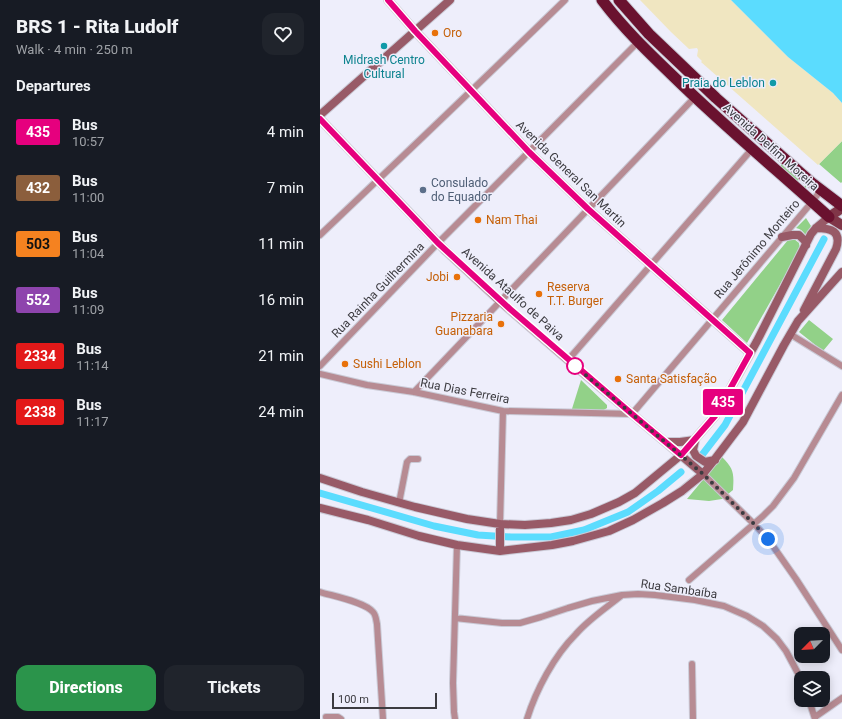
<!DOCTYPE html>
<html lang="en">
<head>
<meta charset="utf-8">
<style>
  body { margin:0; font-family:Roboto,sans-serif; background:#20242c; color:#f1f3f6; height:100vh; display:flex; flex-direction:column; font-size:15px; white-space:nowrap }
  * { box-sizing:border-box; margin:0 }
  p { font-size:13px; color:#9ea1a6 }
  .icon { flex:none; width:22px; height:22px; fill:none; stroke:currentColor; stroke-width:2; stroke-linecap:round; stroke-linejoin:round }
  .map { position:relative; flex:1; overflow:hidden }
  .side { display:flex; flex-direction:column; background:#171b24; width:320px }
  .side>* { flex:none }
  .badge { padding:0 8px; border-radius:3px; font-size:14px; line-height:26px }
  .needle { width:26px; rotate:246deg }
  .buttons { position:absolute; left:474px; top:627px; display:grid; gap:8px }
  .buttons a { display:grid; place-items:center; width:36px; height:36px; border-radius:8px; background:#171b24; box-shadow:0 2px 10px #0003; font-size:20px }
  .scale { position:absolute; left:12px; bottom:10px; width:105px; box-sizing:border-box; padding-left:4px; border:2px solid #3c3b40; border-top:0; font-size:11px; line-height:14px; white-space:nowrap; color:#3c3b40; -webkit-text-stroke:3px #eeeefb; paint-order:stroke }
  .you { position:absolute; width:20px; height:20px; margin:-10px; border:3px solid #fff; border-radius:50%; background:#1a73e8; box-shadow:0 0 0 6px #1a73e833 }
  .map>.badge { position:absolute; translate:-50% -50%; box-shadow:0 0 0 2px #fff }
  h2 { padding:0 16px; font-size:15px; line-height:36px }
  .round { display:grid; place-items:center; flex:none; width:42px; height:42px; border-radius:12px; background:#20242c }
  .head { display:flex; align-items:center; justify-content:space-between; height:68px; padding:0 16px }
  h1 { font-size:19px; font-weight:800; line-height:30px }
  .button { display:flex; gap:8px; margin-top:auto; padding:8px 16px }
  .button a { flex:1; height:46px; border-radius:12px; background:#2b944b; color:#fff; font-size:16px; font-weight:800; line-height:46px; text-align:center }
  .button a+a { background:#20242c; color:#f1f3f6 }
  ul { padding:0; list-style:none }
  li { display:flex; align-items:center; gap:12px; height:56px; padding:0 16px }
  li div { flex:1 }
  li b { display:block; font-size:15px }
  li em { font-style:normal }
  li .badge { min-width:44px; font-weight:700; text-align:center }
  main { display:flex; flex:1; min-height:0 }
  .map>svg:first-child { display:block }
  .green { fill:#92d188 }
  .sand { fill:#f0e6c1 }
  .water { fill:#5bdcfe }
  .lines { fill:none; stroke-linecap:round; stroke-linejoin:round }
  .canal { stroke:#5bdcfe; stroke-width:7 }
  .street-casing { stroke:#cacad6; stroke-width:8 }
  .secondary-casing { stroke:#cacad6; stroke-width:10 }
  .primary-casing { stroke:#cacad6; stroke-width:12 }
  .highway-casing { stroke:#cacad6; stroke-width:13 }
  .street { stroke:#b78b93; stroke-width:6 }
  .secondary { stroke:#985a67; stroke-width:8 }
  .primary { stroke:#803648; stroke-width:10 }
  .highway { stroke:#6a122f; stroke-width:11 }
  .line-casing { stroke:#fff; stroke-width:9 }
  .line { stroke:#e6007e; stroke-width:6 }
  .walk { stroke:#3c3b40; stroke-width:4; stroke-dasharray:0 7.2 }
  .food-dot { fill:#e8710a; stroke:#eeeefb; stroke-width:1.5 }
  .culture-dot { fill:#0f9aa8; stroke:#eeeefb; stroke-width:1.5 }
  .service-dot { fill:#5c6f8a; stroke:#eeeefb; stroke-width:1.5 }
  .stop-dot { fill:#fff; stroke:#e6007e; stroke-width:2 }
  .labels { text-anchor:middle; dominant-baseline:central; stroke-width:3; stroke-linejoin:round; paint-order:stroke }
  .food-label { font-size:12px; fill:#c56008; stroke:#eeeefb; text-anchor:start }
  .culture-label { font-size:12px; fill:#0d838f; stroke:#eeeefb }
  .street-label { font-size:12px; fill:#3c3b40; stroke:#eeeefb }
  .service-label { font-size:12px; fill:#4e5e75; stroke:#eeeefb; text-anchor:start }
</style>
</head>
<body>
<main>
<section class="side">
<div class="head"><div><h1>BRS 1 - Rita Ludolf</h1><p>Walk · 4 min · 250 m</p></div><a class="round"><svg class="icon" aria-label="heart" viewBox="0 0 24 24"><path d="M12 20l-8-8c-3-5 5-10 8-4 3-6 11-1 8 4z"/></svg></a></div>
<h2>Departures</h2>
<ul>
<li><span class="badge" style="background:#e6007e;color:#fff">435</span><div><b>Bus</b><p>10:57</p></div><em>4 min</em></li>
<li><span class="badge" style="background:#8b5e3c;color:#fff">432</span><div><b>Bus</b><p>11:00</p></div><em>7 min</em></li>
<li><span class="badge" style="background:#f58220;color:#111">503</span><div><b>Bus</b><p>11:04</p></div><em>11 min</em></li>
<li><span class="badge" style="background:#8e44ad;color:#fff">552</span><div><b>Bus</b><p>11:09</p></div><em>16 min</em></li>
<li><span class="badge" style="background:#e31919;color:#fff">2334</span><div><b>Bus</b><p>11:14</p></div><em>21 min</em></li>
<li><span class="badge" style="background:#e31919;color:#fff">2338</span><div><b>Bus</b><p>11:17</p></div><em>24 min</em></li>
</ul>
<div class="button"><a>Directions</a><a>Tickets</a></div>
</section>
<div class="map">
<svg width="522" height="719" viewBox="0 0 522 719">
  <rect width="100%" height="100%" fill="#eeeefb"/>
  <path class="green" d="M522,141V182L521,183L499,164Z
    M461,162L479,178L478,181L484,187L486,185L487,186L485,189L461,169Z
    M486,218L491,226L486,236C483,231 481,229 476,228Z
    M474,239L479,243L480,249L427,343L402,320L468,240Z
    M489,320L513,339L503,351L479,332Z
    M261,380L287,405V408L282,411L251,412Z
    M402,457C414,469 414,473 413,490L402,499L389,501L367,499Z"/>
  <path class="sand" d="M320,0H411L468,57L513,93L522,103V141L498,165L381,62L382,61L377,56L378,50L377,48L369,49L351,32Z"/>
  <path class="water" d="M411,0H522V103L513,93L468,57Z"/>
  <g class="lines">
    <path class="canal" d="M382,455L405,425L504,239
      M0,493L114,526L158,535L191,537H231L264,530L308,512L338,491L361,472"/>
    <g class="street-casing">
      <path id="street" d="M0,235C82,157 164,79 245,0
        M470,334L522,366
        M248,360L432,149
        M0,366L118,243L318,42
        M0,374L47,385L94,392L183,411L312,414L492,202L501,190
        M94,392L375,97
        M383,474L434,524L448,539L476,579L522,650
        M79,503L87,462L90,459H98
        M180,524L183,411
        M369,580L443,516L453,506L474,478L522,395
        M0,592C13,596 45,602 53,612C56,615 56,620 57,624L63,719
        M135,618L182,623H200L221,617L248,608L272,601L302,595L318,594L335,595L375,600L404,606L427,616L443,626L457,639L466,651L481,679
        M372,664L373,719
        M489,700L495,719
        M6,717H18L21,719
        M495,717L522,698
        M135,719L134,712L133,683L137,545
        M207,719C216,690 234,656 256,634C269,619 286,608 301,596"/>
    </g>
    <g class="secondary-casing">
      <path id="secondary" d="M68,0L95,31L209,152L268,209L430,353
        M0,115L130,0
        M0,119L125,250L181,302L248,360L383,474
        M462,237L472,235H479L485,241L486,245
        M484,310L516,249C522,231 511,228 496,228
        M375,441L373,450L376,456L385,462L395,460
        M346,442H360L375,440
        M0,478L42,492L95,507L147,519L180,524L205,525L231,523L251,520L271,514L299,502L315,493L361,455L395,416L437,341L491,234L496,228L509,217
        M0,508L48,520L99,536L137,545L180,551L232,545L253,541L289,531L313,520L343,503L362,491L383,474L395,459L423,422L464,345L478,321L522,272
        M180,551V524"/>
    </g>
    <g class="primary-casing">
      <path id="primary" d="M522,208L509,217L522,225"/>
    </g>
    <g class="highway-casing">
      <path id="highway" d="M282,0C303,28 328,52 353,76C403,125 457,170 509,217
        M299,0L329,34L396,98L492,183L522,206"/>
    </g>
    <use href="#street" class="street"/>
    <use href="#secondary" class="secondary"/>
    <use href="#primary" class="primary"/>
    <use href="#highway" class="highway"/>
  </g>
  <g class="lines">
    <g class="line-casing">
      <path id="line" d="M0,119L118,243L190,309L312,414L361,455L395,416L430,353L268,209L209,152L95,31L68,0"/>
    </g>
    <use href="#line" class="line"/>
    <path class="walk" d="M255,366L383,474L434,524L448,539"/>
  </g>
  <g class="food-dot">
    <circle cx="115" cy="33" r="4"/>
    <circle cx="158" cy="220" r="4"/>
    <circle cx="137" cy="277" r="4"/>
    <circle cx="219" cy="294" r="4"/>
    <circle cx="181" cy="324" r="4"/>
    <circle cx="25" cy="364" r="4"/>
    <circle cx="298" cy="379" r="4"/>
  </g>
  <g class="culture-dot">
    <circle cx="64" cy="46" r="4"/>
    <circle cx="453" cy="83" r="4"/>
  </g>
  <circle class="service-dot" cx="103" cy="190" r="4"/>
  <circle class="stop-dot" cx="255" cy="366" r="8"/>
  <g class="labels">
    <g class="food-label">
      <text x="123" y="33">Oro</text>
      <text x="166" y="220">Nam Thai</text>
      <text x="129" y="277" text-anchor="end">Jobi</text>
      <text x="227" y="287">Reserva<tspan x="227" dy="14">T.T. Burger</tspan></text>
      <text x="173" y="317" text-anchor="end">Pizzaria<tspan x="173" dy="14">Guanabara</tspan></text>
      <text x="33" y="364">Sushi Leblon</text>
      <text x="306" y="379">Santa Satisfação</text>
    </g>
    <g class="culture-label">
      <text x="64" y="60">Midrash Centro<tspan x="64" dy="14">Cultural</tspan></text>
      <text x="445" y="83" text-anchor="end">Praia do Leblon</text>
    </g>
    <g class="street-label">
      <text transform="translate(451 147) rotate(42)">Avenida Delfim Moreira</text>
      <text transform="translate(251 174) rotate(44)">Avenida General San Martin</text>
      <text transform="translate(437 249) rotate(-50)">Rua Jerônimo Monteiro</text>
      <text transform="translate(58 290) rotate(-46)">Rua Rainha Guilhermina</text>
      <text transform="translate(193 294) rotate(42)">Avenida Ataulfo de Paiva</text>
      <text transform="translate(145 391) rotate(11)">Rua Dias Ferreira</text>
      <text transform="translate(359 589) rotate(8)">Rua Sambaíba</text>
    </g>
    <g class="service-label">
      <text x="111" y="183">Consulado<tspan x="111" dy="14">do Equador</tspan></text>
    </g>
  </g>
</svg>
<div class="buttons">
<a><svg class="needle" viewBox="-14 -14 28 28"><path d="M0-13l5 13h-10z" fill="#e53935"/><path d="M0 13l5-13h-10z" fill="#9ea1a6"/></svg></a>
<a><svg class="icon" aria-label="layers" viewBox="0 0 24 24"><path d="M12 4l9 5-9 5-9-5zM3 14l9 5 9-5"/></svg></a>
</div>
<div class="scale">100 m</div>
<div class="you" style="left:448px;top:539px"></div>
<b class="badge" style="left:403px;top:402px;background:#e6007e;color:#fff">435</b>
</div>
</main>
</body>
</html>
